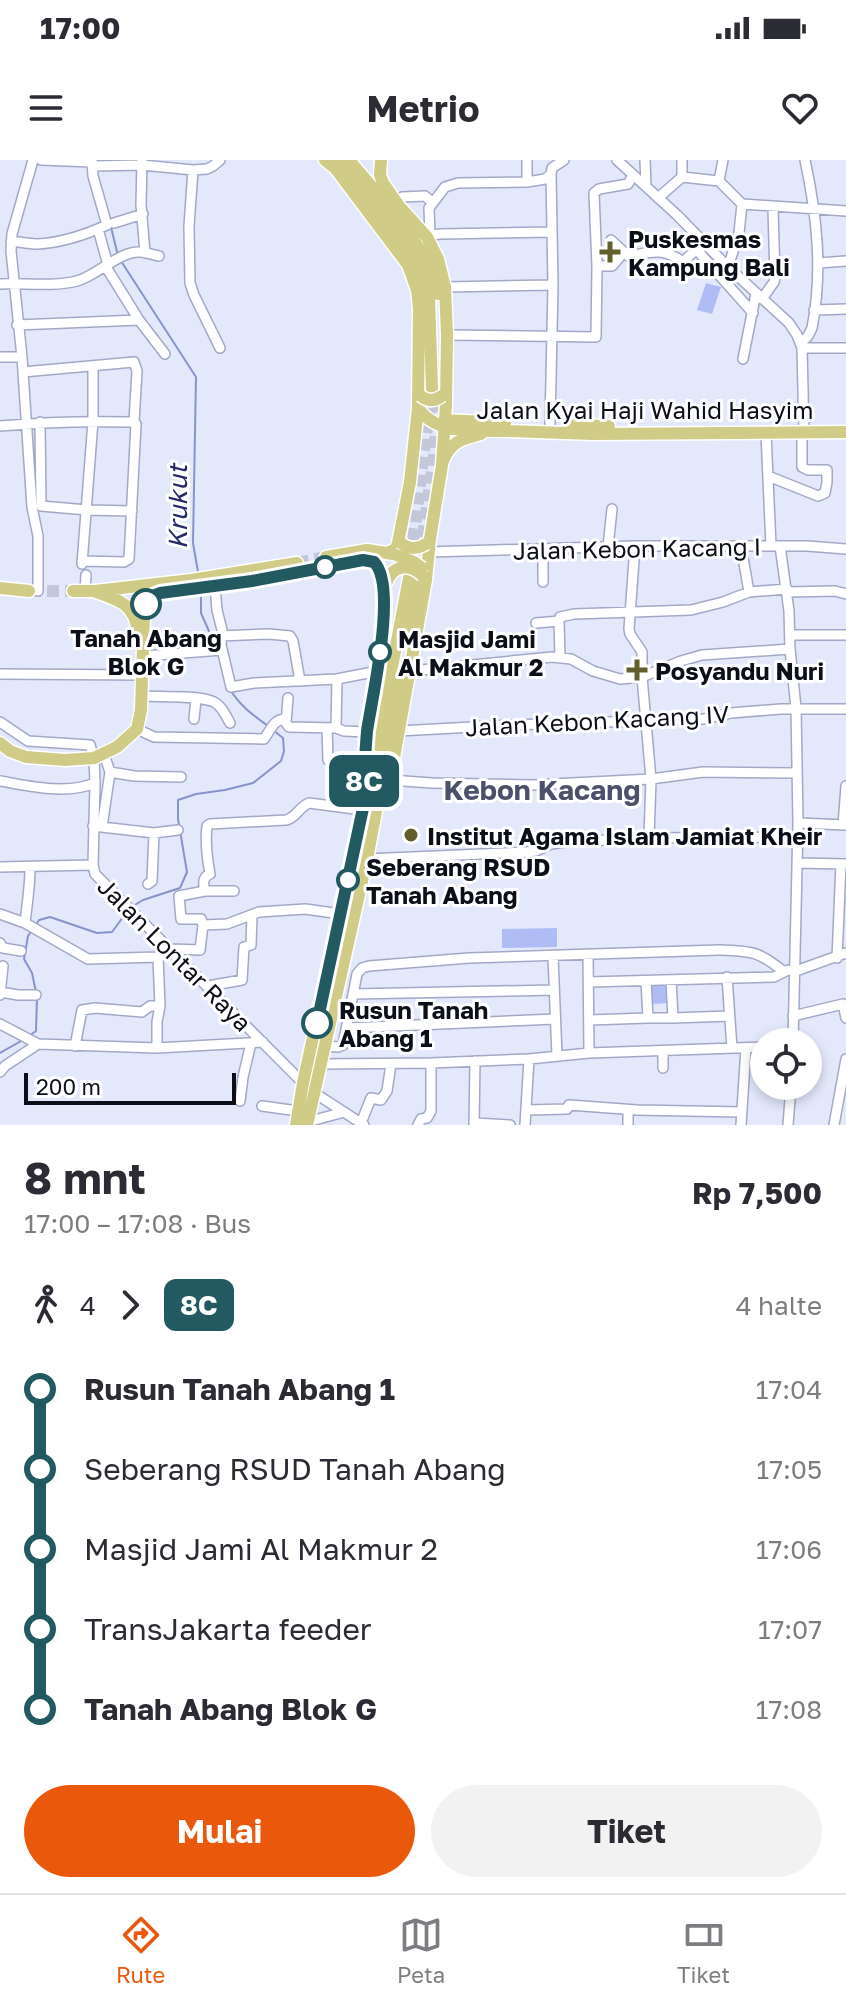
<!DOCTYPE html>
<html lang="id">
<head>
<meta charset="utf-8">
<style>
  body { margin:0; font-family:"Golos Text",sans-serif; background:#f2f2f3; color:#2b2b33; height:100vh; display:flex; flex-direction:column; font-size:30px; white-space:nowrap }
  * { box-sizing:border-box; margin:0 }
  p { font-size:26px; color:#7c7c81 }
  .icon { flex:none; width:44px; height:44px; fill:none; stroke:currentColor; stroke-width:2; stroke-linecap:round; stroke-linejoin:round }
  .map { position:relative; height:965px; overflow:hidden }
  .drawer { display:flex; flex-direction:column; background:#fff; flex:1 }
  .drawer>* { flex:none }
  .badge { padding:0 16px; border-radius:12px; font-size:28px; line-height:52px }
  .buttons { position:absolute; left:750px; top:868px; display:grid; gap:16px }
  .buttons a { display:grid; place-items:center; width:72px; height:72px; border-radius:50%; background:#fff; box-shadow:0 4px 12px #0003; font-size:40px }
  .scale { position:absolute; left:24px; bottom:20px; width:212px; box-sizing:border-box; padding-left:8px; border:4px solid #0c0e18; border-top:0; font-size:22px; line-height:28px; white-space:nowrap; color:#0c0e18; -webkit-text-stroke:6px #fff; paint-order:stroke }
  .map>.badge { position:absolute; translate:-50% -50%; box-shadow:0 0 0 4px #fff }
  .legs { display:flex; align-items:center; gap:12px; height:88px; padding:0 24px; font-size:26px }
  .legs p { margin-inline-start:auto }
  .overview { display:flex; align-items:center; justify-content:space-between; height:136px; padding:0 24px }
  h1 { font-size:44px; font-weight:700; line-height:60px }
  .cta { display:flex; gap:16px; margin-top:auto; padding:16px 24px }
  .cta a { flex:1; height:92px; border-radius:48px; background:#ea580c; color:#fff; font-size:32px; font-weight:700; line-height:92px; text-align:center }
  .cta a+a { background:#f2f2f3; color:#2b2b33 }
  ul { padding:0 24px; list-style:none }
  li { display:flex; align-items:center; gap:28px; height:80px; font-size:30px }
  li i { display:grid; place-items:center; width:12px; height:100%; margin:0 10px; background:currentColor }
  li i::after { content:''; width:20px; height:20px; margin:-10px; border:6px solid; border-radius:50%; background:#fff }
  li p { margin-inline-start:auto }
  li:first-child i { background:linear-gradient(#0000 50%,currentColor 0) }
  li:last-child i { background:linear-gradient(currentColor 50%,#0000 0) }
  .status { display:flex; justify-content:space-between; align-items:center; height:56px; padding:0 40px; background:#fff; direction:ltr }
  .status svg { height:22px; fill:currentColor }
  header { display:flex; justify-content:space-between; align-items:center; height:104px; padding:0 24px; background:#fff; font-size:36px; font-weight:700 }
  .tabs { display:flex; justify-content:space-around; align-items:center; height:112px; border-top:2px solid #e1e1e2; background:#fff; font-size:22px; color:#7c7c81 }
  .tabs a { display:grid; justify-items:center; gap:4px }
  .tabs .active { color:#ea580c }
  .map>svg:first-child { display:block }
  .green { fill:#b0bdf5 }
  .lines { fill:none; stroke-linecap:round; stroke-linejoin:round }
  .stream { stroke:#8793cb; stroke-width:2 }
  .major-tunnel { stroke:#c3c7d9; stroke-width:12; stroke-dasharray:12 6; stroke-linecap:butt }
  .minor-casing { stroke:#a2a9c7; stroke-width:12 }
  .major-casing { stroke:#fff; stroke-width:15 }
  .minor { stroke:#fff; stroke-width:9 }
  .major { stroke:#d0cb86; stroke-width:12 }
  .major-bridge-casing { stroke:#fff; stroke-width:15; stroke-linecap:butt }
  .major-bridge { stroke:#d0cb86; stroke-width:12 }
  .line-1-casing { stroke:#fff; stroke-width:18 }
  .line-1 { stroke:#235a61; stroke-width:12 }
  .poi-dot { fill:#635f2c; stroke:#fff; stroke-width:3 }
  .stop-1-dot { fill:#fff; stroke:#235a61; stroke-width:4 }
  .labels { text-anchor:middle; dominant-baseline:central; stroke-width:6; stroke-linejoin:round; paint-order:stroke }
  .poi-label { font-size:24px; font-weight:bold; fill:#0c0e18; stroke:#fff; text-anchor:start }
  .street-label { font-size:24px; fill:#0c0e18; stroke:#fff }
  .stop-label { font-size:24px; font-weight:bold; fill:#0c0e18; stroke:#fff; text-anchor:start }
  .water-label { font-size:26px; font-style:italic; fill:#23296b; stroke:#fff }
  .quarter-label { font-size:28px; font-weight:bold; fill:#4b516b; stroke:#fff }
</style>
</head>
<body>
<div class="status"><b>17:00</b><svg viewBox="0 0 49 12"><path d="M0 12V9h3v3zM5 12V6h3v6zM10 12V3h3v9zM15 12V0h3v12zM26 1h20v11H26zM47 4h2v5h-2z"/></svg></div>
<header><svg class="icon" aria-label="menu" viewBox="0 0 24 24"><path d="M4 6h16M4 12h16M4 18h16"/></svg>Metrio<svg class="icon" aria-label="heart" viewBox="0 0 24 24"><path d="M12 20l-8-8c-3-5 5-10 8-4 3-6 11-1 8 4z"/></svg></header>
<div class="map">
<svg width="846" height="965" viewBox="0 0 846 965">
  <rect width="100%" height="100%" fill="#e3e8fb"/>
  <path class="green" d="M706,123L721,127L712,154L697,150Z
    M557,768V787L502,788V769Z
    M670,824L671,843L650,844L648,825Z"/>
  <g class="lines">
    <path class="stream" d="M111,67L118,96
      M121,101L196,217L193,383L198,412
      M201,434V453L215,485
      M230,529C239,545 253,555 268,566
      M133,746L143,740L180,728L187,712L178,659V640L196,634L225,630L253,623L281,601L284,591L283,578L273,570
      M36,765L39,760L50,757L97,773L112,772L126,753
      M32,770L28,776L24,799L32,813L36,832
      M29,876L36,871L37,838
      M0,893L23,880"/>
    <path class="major-tunnel" d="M411,398L431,234
      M297,403L326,397
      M299,412L329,406
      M418,413L434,295L439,229
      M29,431H73"/>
    <g class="minor-casing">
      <path id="minor" d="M33,0L12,74L11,91L22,197L32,347L38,376V431
        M41,0L92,2
        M142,0L141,45L145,93
        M617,0L677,55L728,107L789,163L797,175L802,188L804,272
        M645,0L646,26
        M92,6L142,5L193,10L207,9L213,6L220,0
        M193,10L189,66L190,123L194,135L220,188
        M682,17V0
        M719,21L723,0
        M527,22V0
        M658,38L682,17L719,21L742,44
        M396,42L402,37L425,36L432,42
        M742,44L846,51
        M114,63L143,54
        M98,69L108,105
        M430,75L429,48L445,27L458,23L527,22L545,19L551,14L552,8L564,0
        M427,77L430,75L441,74L551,72
        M611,80L628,96C652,92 662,87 683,102L703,83
        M11,81C20,82 29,84 37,84C60,83 87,74 107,65L93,16L92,0
        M696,89L753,153
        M818,103L846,101
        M597,106H612L623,93
        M106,107L139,160L165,194
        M728,107L739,73L742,44
        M0,124C25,123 52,127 77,121C97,116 119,91 140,92C146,92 153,95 159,96
        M445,127L553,125
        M762,139L774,122L775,118L773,48
        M814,150L846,149
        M17,165L139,160
        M447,175L596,177L597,106L594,33L599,29L628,24L633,15
        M801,183L808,176L812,168C823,111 817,56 805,0
        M802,188H846
        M0,197H22
        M743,199L756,133
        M23,212L134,202L137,211L134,262
        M40,262L41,346L87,350L132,351
        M550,264L553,125L551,14
        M0,266C44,262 87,261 131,262L136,264L129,399L124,402L82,401
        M766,273L771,386
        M768,316L818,336L825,333L827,322V310H808L802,307V272
        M635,386L629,469L630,474L642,492V517L651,619L649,678
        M741,386L749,432
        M780,386L789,451L790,489L796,548L798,663L793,882
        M608,387L612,349
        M428,392L635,386H807L846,389
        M82,404L93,261V206
        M543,422V388
        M215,426L217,450L222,470L221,485L231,527L254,523L337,519L378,511
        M85,431L86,415
        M787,432L835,431L846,434
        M559,461L560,498
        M536,463L559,461L560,457L574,454L691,450L723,442L749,432L787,429
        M790,475H846
        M220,476L268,474L290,476L293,481L300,521
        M144,496L222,490
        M411,511L552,497L571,499L593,511L620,519L642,517L681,501L702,495L790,489
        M0,514L142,515
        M142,536C160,537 200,535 214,542C222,546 226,556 230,563
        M288,538L286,563L289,567L336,568L344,571L367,572
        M194,559L196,539
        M0,562L28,581L90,585L94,598L95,623L93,705L95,714L303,923
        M327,568L328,600
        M336,568L337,519
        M137,569L154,577L264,579C271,570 273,559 286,559
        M399,571L509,565L704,559L731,553L781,549H846
        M110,612L134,616L181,617
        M390,620L432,623L533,625L651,619L703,612L797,613
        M0,621C30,626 66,635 95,623
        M798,663L846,665
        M843,665L846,626
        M93,666L154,673L178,670
        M102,667L110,612L104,594
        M367,699L526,692L536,691L551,684L565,682L649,678L798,677
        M797,703L846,704
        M0,707L93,705
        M148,724L152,721L154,673
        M205,731C203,724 202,717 210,714C207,698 205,682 207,666L210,664L286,660C296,658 299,647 309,643L363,650
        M0,754L25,763L88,799L158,797L175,793
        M25,763C27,745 30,727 30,708
        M203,765L227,764L259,752L305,749L341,754
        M203,765L201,759H181L179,736L205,731H234
        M0,783L3,788L21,791
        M170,789L200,790L203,765
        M588,794L589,893
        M553,796L557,896
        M837,798L841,704
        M793,812L846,793
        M727,817L732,888
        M671,820L673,858L729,856
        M589,822L774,817L788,810
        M208,826L242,820L244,787L251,785L252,755
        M0,832L18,835H36
        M353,834L554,830
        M0,835L3,806
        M843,844L846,858
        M793,856L843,844
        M648,858H673
        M589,860L648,858L646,821
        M0,864L38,884L157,888L263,882
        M347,868L555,859
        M75,886L82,850L95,848L142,852L150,846H160
        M325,886L338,887L343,885L357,814L362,808L369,806L469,798L719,790C751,791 759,791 784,812
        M157,888V862L160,846L158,797
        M663,891V908
        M321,904L431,903L529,899L589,893L764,887
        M0,912L5,906L38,884
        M313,932L364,965
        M240,941L243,917L251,883
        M262,946L298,951
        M526,950L567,949L569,945L637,950L741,952
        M307,962L344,952
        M361,963L371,938L381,940L387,931L391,904
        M475,963L510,965
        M418,965L421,959L427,958L431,951V903
        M474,965L475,901
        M525,965L529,899
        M628,965V950
        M741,965L746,888
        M788,965L791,926
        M834,965L846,899"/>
    </g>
    <g class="major-casing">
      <path id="major" d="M325,0L335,8L408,105L417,130L419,148L418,248L410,322L398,383L396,389L389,392
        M349,0C378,35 431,89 438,134
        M339,2L404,81L422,110L429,136L432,229
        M418,248C427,261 439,266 454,269L593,274L846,272
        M445,260L505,263
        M568,265L609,266
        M443,301C451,281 462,279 481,274
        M326,397L367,390L393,394
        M0,428L29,431
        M73,431H95L191,420L297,403
        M96,432C120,440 136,445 138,474
        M408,475L417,419
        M0,583L10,591L26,597L65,600L94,598L117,587L137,569L141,550L144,456C146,444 147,436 160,433L252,421L299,412
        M371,617L409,418
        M378,636L381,608L400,521
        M296,965L303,923L365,639C364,616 365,593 368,570C371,541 396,424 377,404C367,393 341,403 329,406
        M307,965L367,699L378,641L390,620L426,420L430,379L442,305L446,244L447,175L445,127L438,99L427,77L399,46L383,23L380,15L381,0"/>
    </g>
    <use href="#minor" class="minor"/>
    <use href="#major" class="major"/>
    <g class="major-bridge-casing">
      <path id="major-bridge" d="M421,236C428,242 435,241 442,236
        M401,383C409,390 418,389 426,384
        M396,395L414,402L422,408
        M386,424C392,405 409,402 423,416"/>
    </g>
    <use href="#major-bridge" class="major-bridge"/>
  </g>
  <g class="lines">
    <g class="line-1-casing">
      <path id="line-1" d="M146,444L150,437L160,433L252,421L363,400L374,402C398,426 372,537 367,571C365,594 364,617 365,639L317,863"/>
    </g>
    <use href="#line-1" class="line-1"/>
  </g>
  <g class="poi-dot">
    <path d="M606 80h8v8h8v8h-8v8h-8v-8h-8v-8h8z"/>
    <path d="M633 498h8v8h8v8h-8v8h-8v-8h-8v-8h8z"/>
    <circle cx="411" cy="675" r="8"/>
  </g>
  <g class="stop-1-dot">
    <circle cx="325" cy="407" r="10"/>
    <circle cx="146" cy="444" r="14"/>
    <circle cx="380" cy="492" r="10"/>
    <circle cx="348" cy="720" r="10"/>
    <circle cx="317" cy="863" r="14"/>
  </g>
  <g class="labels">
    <g class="poi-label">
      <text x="628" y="78">Puskesmas<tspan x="628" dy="28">Kampung Bali</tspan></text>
      <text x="655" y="510">Posyandu Nuri</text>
      <text x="427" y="675">Institut Agama Islam Jamiat Kheir</text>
    </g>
    <g class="street-label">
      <text x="645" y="249">Jalan Kyai Haji Wahid Hasyim</text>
      <text transform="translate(637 388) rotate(-1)">Jalan Kebon Kacang I</text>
      <text transform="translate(597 560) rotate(-3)">Jalan Kebon Kacang IV</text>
      <text transform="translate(175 794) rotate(45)">Jalan Lontar Raya</text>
    </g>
    <g class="stop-label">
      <text x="146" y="477" text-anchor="middle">Tanah Abang<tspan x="146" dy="28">Blok G</tspan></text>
      <text x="398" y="478">Masjid Jami<tspan x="398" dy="28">Al Makmur 2</tspan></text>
      <text x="366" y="706">Seberang RSUD<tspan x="366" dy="28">Tanah Abang</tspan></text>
      <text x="339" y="849">Rusun Tanah<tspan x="339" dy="28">Abang 1</tspan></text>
    </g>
    <g class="water-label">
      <text transform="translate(177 347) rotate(-90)">Krukut</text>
    </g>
    <g class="quarter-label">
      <text x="542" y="629">Kebon Kacang</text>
    </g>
  </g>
</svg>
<div class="buttons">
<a><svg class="icon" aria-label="locate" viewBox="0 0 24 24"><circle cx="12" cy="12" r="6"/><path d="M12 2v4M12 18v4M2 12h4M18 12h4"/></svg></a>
</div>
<div class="scale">200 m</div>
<b class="badge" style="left:364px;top:621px;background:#235a61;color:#fff">8C</b>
</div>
<section class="drawer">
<div class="overview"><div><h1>8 mnt</h1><p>17:00 – 17:08 · Bus</p></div><b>Rp 7,500</b></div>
<div class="legs"><svg class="icon" aria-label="walk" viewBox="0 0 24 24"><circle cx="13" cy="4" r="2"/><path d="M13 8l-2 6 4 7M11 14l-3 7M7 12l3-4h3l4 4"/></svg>4<svg class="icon" aria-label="forward" viewBox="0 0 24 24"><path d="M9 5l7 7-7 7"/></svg><b class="badge" style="background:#235a61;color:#fff">8C</b><p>4 halte</p></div>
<ul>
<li><i style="color:#235a61"></i><b>Rusun Tanah Abang 1</b><p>17:04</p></li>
<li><i style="color:#235a61"></i><span>Seberang RSUD Tanah Abang</span><p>17:05</p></li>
<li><i style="color:#235a61"></i><span>Masjid Jami Al Makmur 2</span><p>17:06</p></li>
<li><i style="color:#235a61"></i><span>TransJakarta feeder</span><p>17:07</p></li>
<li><i style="color:#235a61"></i><b>Tanah Abang Blok G</b><p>17:08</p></li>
</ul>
<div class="cta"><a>Mulai</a><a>Tiket</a></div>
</section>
<nav class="tabs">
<a class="active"><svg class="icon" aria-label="directions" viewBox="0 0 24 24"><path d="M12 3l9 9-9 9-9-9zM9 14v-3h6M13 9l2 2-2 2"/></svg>Rute</a>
<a><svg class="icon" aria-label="map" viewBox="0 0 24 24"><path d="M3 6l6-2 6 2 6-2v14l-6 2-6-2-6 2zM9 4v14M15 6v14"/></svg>Peta</a>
<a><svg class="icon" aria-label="tickets" viewBox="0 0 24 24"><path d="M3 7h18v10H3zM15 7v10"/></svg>Tiket</a>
</nav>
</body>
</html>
